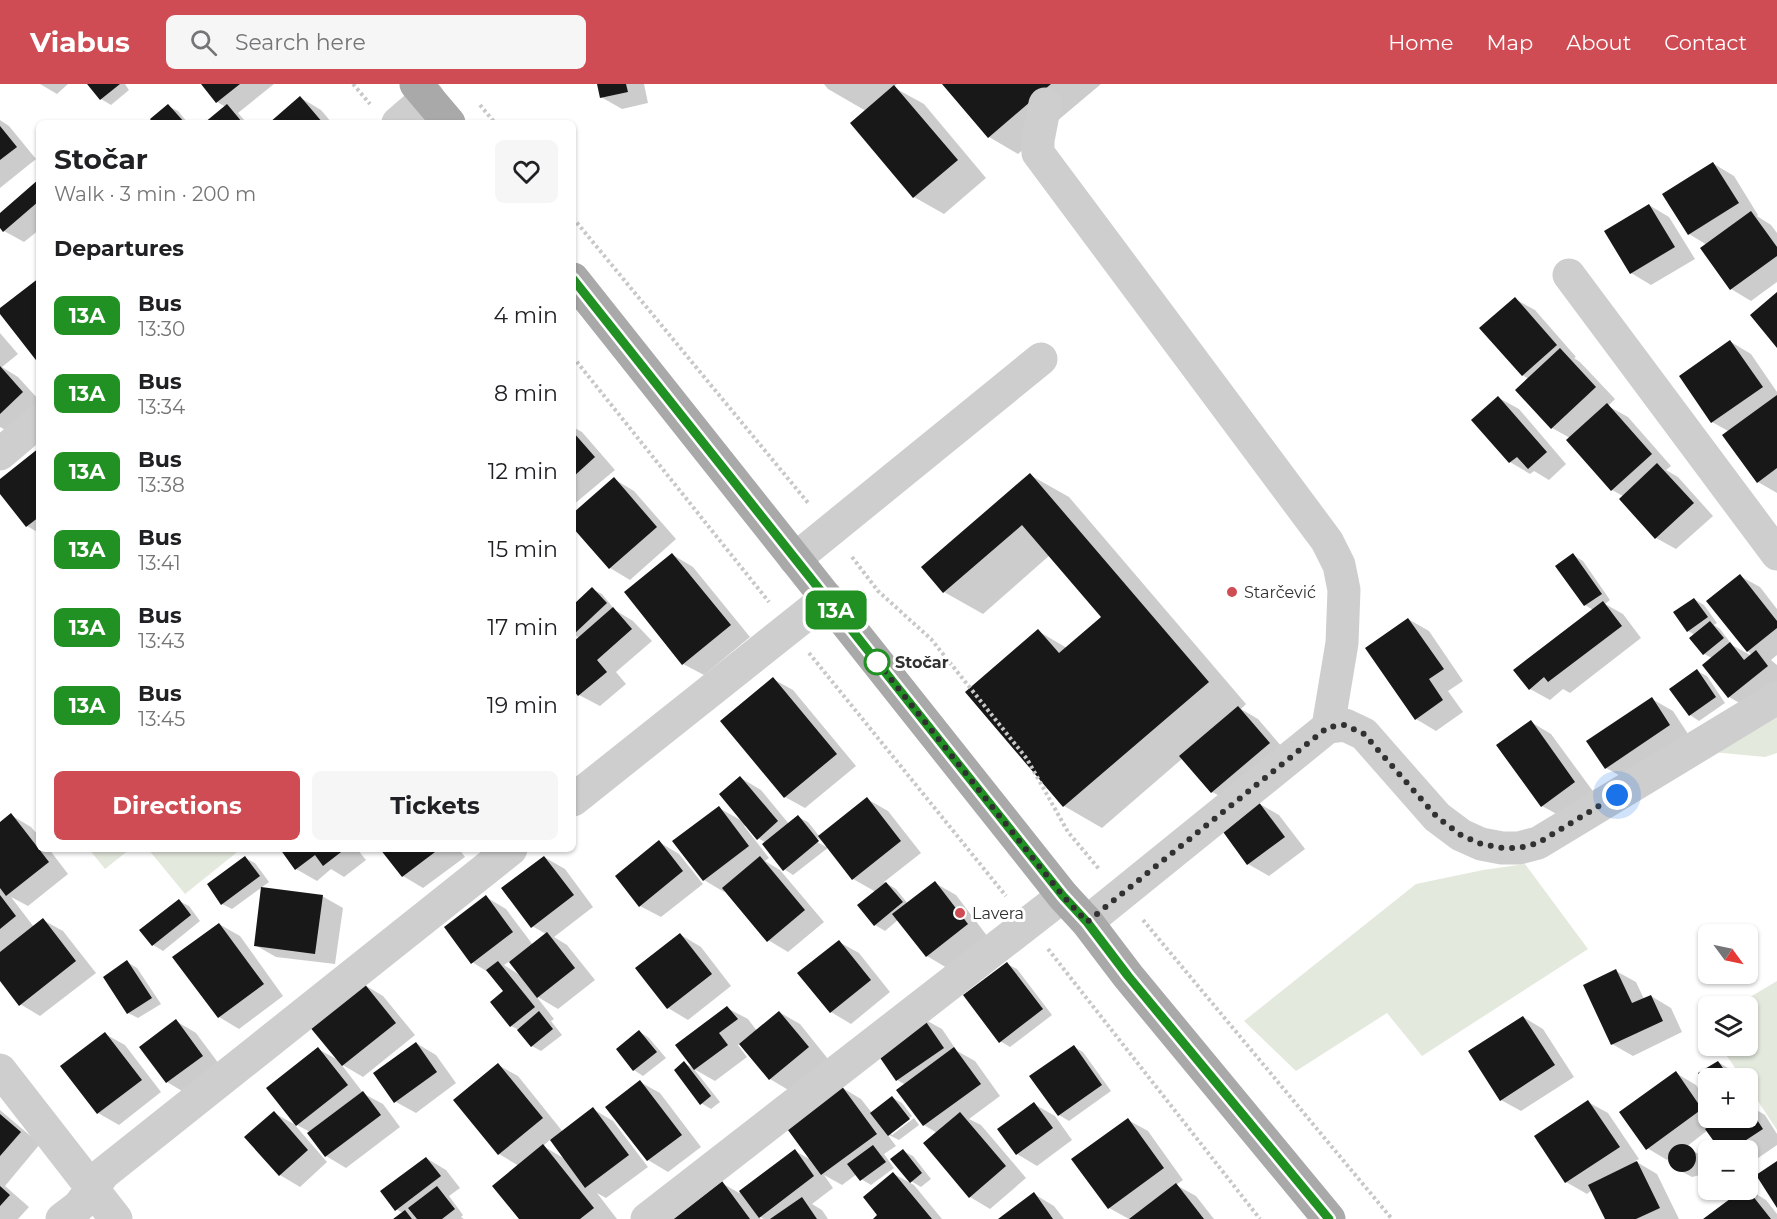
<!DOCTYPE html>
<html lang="en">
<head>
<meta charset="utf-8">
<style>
  body { margin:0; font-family:Montserrat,sans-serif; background:#f6f6f6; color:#202124; height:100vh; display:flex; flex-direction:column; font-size:22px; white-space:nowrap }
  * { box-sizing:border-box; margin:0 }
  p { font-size:20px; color:#757577 }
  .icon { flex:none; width:33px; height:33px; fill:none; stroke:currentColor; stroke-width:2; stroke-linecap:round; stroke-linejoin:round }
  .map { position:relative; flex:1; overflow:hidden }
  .sheet { position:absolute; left:36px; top:36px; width:540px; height:732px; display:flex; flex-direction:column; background:#fff; border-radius:9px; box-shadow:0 2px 4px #0004 }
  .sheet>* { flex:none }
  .badge { padding:0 12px; border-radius:9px; font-size:21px; line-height:39px }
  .needle { width:39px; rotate:123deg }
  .tools { position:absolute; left:1698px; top:840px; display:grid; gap:12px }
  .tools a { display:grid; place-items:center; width:60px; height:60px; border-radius:9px; background:#fff; box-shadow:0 2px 4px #0004; font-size:30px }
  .you { position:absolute; width:30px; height:30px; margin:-15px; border:4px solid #fff; border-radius:50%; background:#1a73e8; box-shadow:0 0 0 9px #1a73e833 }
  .map>.badge { position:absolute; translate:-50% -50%; box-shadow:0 0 0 3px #fff }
  h2 { padding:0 18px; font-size:22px; line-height:54px }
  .round { display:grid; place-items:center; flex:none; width:63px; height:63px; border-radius:9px; background:#f6f6f6 }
  .headline { display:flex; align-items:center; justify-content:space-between; height:102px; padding:0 18px }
  h1 { font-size:28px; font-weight:700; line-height:45px }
  .cta { display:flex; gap:12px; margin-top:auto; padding:12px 18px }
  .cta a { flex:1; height:69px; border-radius:9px; background:#d04c54; color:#fff; font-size:24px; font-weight:700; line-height:69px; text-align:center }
  .cta a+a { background:#f6f6f6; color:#202124 }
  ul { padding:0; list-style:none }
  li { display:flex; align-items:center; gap:18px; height:78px; padding:0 18px }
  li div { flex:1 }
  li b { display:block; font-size:22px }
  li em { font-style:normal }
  li .badge { min-width:66px; font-weight:700; text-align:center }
  header { display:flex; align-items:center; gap:36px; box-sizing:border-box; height:84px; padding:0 30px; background:#d04c54; color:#fff }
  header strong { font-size:28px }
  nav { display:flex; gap:33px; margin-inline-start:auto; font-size:21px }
  .search { width:420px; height:54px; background:#f6f6f6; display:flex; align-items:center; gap:15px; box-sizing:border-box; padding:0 21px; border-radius:9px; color:#757577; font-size:22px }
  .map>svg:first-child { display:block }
  .green { fill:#e4e9de }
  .shadow { fill:#0003; fill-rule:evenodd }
  .building { fill:#181818 }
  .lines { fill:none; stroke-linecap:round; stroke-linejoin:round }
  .path { stroke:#c8c8c8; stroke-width:4; stroke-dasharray:3 3; stroke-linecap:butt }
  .minor { stroke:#cecece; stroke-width:33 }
  .major { stroke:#a9a9a9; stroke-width:33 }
  .line-casing { stroke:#fff; stroke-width:14 }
  .line { stroke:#229124; stroke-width:9 }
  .walk { stroke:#313131; stroke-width:6; stroke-dasharray:0 10.8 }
  .poi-dot { fill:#d04c54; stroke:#fff; stroke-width:2 }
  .stop-dot { fill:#fff; stroke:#229124; stroke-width:3 }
  .labels { text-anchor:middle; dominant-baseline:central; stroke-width:6; stroke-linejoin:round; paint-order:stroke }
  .poi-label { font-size:16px; fill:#313131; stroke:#fff; text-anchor:start }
  .stop-label { font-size:16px; font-weight:bold; fill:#313131; stroke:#fff; text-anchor:start }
</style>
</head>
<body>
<header>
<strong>Viabus</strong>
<div class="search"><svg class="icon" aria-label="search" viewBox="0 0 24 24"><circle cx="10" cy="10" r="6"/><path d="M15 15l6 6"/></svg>Search here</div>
<nav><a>Home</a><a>Map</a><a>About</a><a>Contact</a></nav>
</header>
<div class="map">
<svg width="1777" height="1135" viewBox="0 0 1777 1135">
  <rect width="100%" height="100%" fill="#fff"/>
  <path class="green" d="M1777,626V669L1765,673L1712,668Z
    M89,765H130L105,785Z
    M148,765H241L185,810Z
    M1525,780L1588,865L1422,972L1387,929L1296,987L1244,937L1416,800L1483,786Z
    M1777,897V1046L1748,1002V994H1742L1720,962H1748V922H1735Z"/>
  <path class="shadow" d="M40,0H68L57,10Z
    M89,0H125L129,6L111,21L101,15Z
    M203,0H274L238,29L247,39H207L226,23L217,18Z
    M599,0H644L648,19L622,25L601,13Z
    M824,0H897L893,3L924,20L986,94L944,130L914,113L866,27L828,5Z
    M944,0H1101L1018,70L989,53Z
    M301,14L321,26L332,39H271Z
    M168,22L178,27L188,39H155Z
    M0,36L9,42L36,75L0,104Z
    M1714,80L1734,92L1758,131L1757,132L1771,141L1777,149V198L1751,217L1731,205L1707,161L1689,150L1664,110Z
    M39,97V146L24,158L4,147L0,142V131Z
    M1649,121L1669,133L1695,175L1651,201L1631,189Z
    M1515,215L1535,226L1576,273L1574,274L1580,278L1615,315L1608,322L1628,333L1671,382L1666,386L1678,393L1713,432L1676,465L1656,454L1623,412L1612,406L1570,354L1552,344L1529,295L1522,291Z
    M0,249L18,270L2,283L18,293L39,316V324L11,349L0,343Z
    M1731,258L1751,270L1777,308V409L1758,398L1730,348L1712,338Z
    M1499,314L1519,325L1566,380L1549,396L1534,387L1530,390L1510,378Z
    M573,343L582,348L615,386L573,421Z
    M39,366V449L27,442L0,408V397Z
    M1030,391L1069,413L1246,620L1241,625L1258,635L1289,671L1233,719L1212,708L1183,674L1102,744L1064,722L1038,547L1067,564L1103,533L1050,471L983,530L944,508Z
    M614,395L634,407L676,455L630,496L610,484L573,441V431Z
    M673,471L693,483L750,553L704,591L683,580Z
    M1573,471L1583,477L1610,516L1605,520L1623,530L1641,554L1570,609L1563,605L1550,616L1530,605L1593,526L1585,521Z
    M1740,492L1760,503L1777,525V571L1771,576L1777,581V603L1750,625L1729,613L1704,581L1712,574L1704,570L1695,551L1688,547L1694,515L1704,521L1717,539L1714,541L1720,545L1732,561L1752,572L1708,517Z
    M592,505L602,510L615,526L633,537L652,557L616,588L626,600L600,622L579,611L573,603V557L575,559L580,554L573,550V523Z
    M1408,535L1429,547L1463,597L1448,607L1463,628L1436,647L1416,635Z
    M1697,587L1707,592L1725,619L1699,637L1690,631Z
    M773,595L793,606L856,682L805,724L785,713Z
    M1652,615L1673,627L1690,653L1626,695L1606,684Z
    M1531,638L1551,650L1595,710L1562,733L1542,722Z
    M741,694L761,706L789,740L798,733L808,738L820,753L867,715L888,727L921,769L884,798L896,805L908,820L935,799L956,811L988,853L947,884L927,872L899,835L885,847L875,841L876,808L853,795L829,763L793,791L784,785L766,759L758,754L746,741L744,742L769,774L765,777L780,786L824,838L788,868L768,856L726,806L724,808L704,796L719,724L744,738ZM813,752L826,759V763L812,755Z
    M1258,719L1279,731L1305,765L1269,792L1248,780L1223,746Z
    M11,731L31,743L39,752V765H49L68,790L28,822L11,813L34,843L43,836L63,847L96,889L40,932L20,920L0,895V740Z
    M659,758L679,770L703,800L661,833L640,822Z
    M282,765H357L366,776L344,793L331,785L317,797L296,785Z
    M382,765H459L465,773L423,804L403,792Z
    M544,773L565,785L593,823L554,853L567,861L595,896L558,925L536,912L554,935L551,937L562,951L541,967L532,962L519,946L511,942L505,908L491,890L472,878L486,813L506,825L533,861L546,850L532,842ZM510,877L521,891V892L504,881Z
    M245,774L255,779L269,798L232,825L222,820Z
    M322,812L343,824L335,880L276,873L255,861Z
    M179,817L189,822L200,837L163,867L153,861L142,847Z
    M219,840L240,852L283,912L239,945L219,933Z
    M681,851L701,863L731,902L688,936L668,924Z
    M839,858L859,869L890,908L851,940L831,928Z
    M127,878L137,884L161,920L138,934L128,929Z
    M1007,880L1017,885L1052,931L1010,963L1000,957Z
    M1616,887L1636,898L1644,915L1651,912L1671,924L1682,948L1633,972L1612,960Z
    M363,900L383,912L415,951L363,993L341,980L364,1010L383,1020L400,1043L346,1084L326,1072L310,1048L297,1041L268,1004L318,965L340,977Z
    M727,924L748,935L757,947L779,928L800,940L828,975L790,1007L770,995L740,959L738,961L747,973L715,997L694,985L720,1018L711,1025L701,1019L684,979L695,985Z
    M1523,933L1543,945L1574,993L1521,1027L1501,1016Z
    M922,934L942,945L957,967L975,977L1000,1012L969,1035L981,1041L1026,1094L990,1125L970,1113L937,1049L924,1041L906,1001L897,996Z
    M176,937L196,949L222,984L187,1010L167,998Z
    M640,948L649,954L666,974L643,992L634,986Z
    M105,950L125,961L161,1008L119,1041L98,1029L62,982Z
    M416,959L436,971L456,999L416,1029L396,1018Z
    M1074,963L1083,968L1111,1007L1069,1037L1059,1031Z
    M1718,978L1728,984L1735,994H1708V1002L1700,989Z
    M498,981L518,992L563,1048L593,1025L613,1037L648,1083L606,1114L597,1109L617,1135H521L519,1082L499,1070ZM551,1055L565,1075L543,1062Z
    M1676,989L1696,1001L1708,1018V1034H1719L1721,1036L1724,1034H1748V1015L1755,1025L1765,1031L1777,1050V1061L1748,1081V1066H1721L1708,1046L1686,1063L1704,1073L1706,1076L1705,1084L1700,1091L1692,1093L1673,1083L1670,1080V1074L1667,1076L1647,1064Z
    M640,998L660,1009L701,1063L668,1088L648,1076Z
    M841,1003L861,1015L872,1029L893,1014L902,1019L912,1032L890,1049L892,1051L914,1034L919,1041L899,1056L887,1050L896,1062L884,1070L894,1084L871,1101L861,1095L857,1090L842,1101L824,1091L833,1104L812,1120L822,1126L828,1135H764L758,1132L761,1135H676L722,1099L739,1109L795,1067L813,1077Z
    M1588,1018L1608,1029L1639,1075L1635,1077L1657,1090L1679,1135H1606L1592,1106L1587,1110L1566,1098L1536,1052Z
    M1034,1020L1055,1032L1072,1056L1037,1082L1017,1070Z
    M0,1026L40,1060L5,1102L29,1123L18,1135H0Z
    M274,1029L294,1040L327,1078L300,1103L280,1091Z
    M1128,1036L1148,1047L1183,1096L1176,1101L1196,1112L1214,1135H1129L1109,1124Z
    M903,1067L913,1072L931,1095L921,1103L911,1097Z
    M426,1074L446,1086L460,1104L449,1112L463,1131L461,1133L464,1135H395L403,1129L396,1125Z
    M894,1090L914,1101L942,1135H875L880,1131Z
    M1748,1105L1766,1116L1777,1130V1135H1706L1744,1106Z
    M1034,1110L1054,1122L1064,1135H1000Z"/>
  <path class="building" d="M87,0H120L100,16Z
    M201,0H240L216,19Z
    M597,0H626L628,8L600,14Z
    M942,0H1051L988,54Z
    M894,1L958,76L913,114L850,39Z
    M300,12L323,39H269Z
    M168,20L185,39H153L150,35Z
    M227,20L242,38L240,39H204Z
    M0,42L17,63L0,76Z
    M1713,78L1739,119L1688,151L1662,110Z
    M39,95V117L3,148L0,144V129Z
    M1649,120L1675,163L1630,190L1604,147Z
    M1751,127L1777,163V172L1730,206L1700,164Z
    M39,194V280L0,230V224Z
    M1777,208V264L1750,231Z
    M1515,213L1557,261L1522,292L1479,244Z
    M1730,256L1763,303L1711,339L1679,292Z
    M1560,264L1596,303L1551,345L1515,306Z
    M0,282L23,308L0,330Z
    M1777,311V384L1757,399L1722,351Z
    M1498,312L1547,368L1528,385L1517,373L1509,379L1471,336Z
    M1607,319L1652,370L1611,407L1566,356Z
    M573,348L595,373L573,393Z
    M39,364V433L26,443L0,410V395Z
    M1657,379L1694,419L1655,455L1619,415Z
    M1030,389L1209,598L1063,723L965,608L1038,545L1059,569L1101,533L1022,441L943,509L921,483Z
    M614,393L657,443L609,485L573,444V429Z
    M672,469L731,541L682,581L624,508Z
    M1573,469L1602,510L1584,522L1555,482Z
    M1740,490L1777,537V544L1747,568L1706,517Z
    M592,503L607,519L573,551V521Z
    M1694,514L1708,533L1687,548L1673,528Z
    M1603,517L1622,542L1548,598L1544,593L1529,606L1513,586Z
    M613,523L632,545L597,576L607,588L578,612L573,606V558Z
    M1408,534L1444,585L1429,595L1443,616L1415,636L1365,564Z
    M1710,537L1724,554L1703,571L1689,554Z
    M1730,558L1744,576L1756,566L1768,582L1728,614L1702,581Z
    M1697,585L1716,613L1689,632L1669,605Z
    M773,593L837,670L784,714L720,637Z
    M1652,613L1670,641L1605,685L1586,657Z
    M1238,622L1270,659L1211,709L1179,672Z
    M1531,636L1575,698L1541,723L1496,661Z
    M740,692L778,737L757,756L719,710Z
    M867,713L901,757L852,796L818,752Z
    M1258,717L1285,753L1247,781L1221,745Z
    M719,722L749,762L703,797L672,757Z
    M11,729L49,778L6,812L0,804V738Z
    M798,731L819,757L783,787L762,760Z
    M659,756L683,787L639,823L615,792Z
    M280,765H345L323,782L315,771L295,786Z
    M380,765H439L402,793Z
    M245,772L260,792L221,821L207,800Z
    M544,772L574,811L531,844L501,804Z
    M760,772L805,826L767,858L722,804Z
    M935,797L968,840L926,873L892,830Z
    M886,798L903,818L874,842L857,821Z
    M261,803L323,811L315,870L254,862Z
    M0,811L16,832L0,845Z
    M486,811L513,848L471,880L444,843Z
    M179,815L191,831L152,862L139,846Z
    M43,834L76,877L19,922L0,897V868Z
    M219,839L264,900L218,934L172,873Z
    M547,848L575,884L537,914L509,878Z
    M680,849L712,890L667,925L635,884Z
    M839,856L871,896L830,929L797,889Z
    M127,876L152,914L127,930L103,893Z
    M498,877L535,923L510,943L490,918L503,907L486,886Z
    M1007,878L1043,925L999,959L963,911Z
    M1616,885L1632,919L1651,911L1663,937L1611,961L1583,901Z
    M363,898L396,939L342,982L309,942Z
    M727,922L738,935L719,949L728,961L694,986L675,961Z
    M539,927L553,945L531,963L517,946Z
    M779,927L809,963L769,996L739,960Z
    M922,932L944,964L896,997L874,965Z
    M1523,932L1555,981L1500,1017L1468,967Z
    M176,935L203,972L166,999L139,963Z
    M639,946L657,968L633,987L616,965Z
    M105,948L142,996L97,1030L60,982Z
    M416,958L437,988L394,1019L373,989Z
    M1074,961L1102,1001L1058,1032L1029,992Z
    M318,963L348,1001L296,1042L266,1004Z
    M954,963L981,1000L923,1042L896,1006Z
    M684,977L711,1012L700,1021L674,986Z
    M1718,977L1730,994H1708V1005L1698,989Z
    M498,979L543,1034L498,1071L453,1016Z
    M1676,987L1702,1025L1646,1066L1619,1028Z
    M640,996L682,1051L647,1077L605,1023Z
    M841,1001L877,1050L821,1091L785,1042Z
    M363,1007L381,1031L325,1073L307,1049Z
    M892,1012L910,1035L888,1052L870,1029Z
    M1588,1016L1620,1063L1565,1099L1534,1052Z
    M1034,1018L1053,1044L1016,1071L997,1045Z
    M1748,1022L1763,1045L1731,1066H1720L1705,1045L1721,1034H1748Z
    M593,1023L629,1071L585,1104L550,1056Z
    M274,1027L308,1066L279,1092L244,1053Z
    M960,1028L1006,1082L969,1114L923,1059Z
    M0,1030L21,1048L0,1072Z
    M1128,1034L1164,1084L1108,1125L1071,1075Z
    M1668 1074a14 14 0 1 1 28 0a14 14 0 1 1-28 0Z
    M543,1060L594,1124L580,1135H519L492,1102Z
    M873,1061L886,1078L860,1097L847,1080Z
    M795,1065L814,1092L759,1134L739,1107Z
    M903,1065L922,1089L910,1099L890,1075Z
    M426,1073L441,1092L395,1127L380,1107Z
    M1637,1077L1660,1124L1636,1135H1605L1588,1101Z
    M1777,1077V1124L1756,1091Z
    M893,1088L932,1135H873L877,1131L863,1113Z
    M722,1097L750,1135H673Z
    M1176,1099L1204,1135H1129Z
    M0,1102L10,1111L0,1122Z
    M437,1102L455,1125L442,1135H417L408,1124Z
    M1742,1106H1748L1771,1135H1703Z
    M1034,1108L1053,1135H998Z
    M802,1113L817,1135H770Z
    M405,1126L412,1135H393Z"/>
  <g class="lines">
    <path class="path" d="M353,0L370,20
      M480,21L495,39
      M573,134L809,420
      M573,273L769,518
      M852,473L878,507L931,555L1027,675L1068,748L1099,785
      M809,569L1006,812
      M1143,836L1392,1135
      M1048,865L1260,1135"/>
    <path class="minor" d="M1045,20L1038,56V69L1327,457L1339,481L1344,506L1342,559L1328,643
      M398,39L428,13
      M1569,191L1777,470
      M0,370L39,337
      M795,475L1041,275
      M573,716L827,514
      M1087,838L1328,643L1345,641L1364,650L1437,733L1461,751L1481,760L1502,764H1519L1538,759L1777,614
      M0,986L116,1135
      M62,1135L79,1122L104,1089L511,765
      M647,1135L1063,812"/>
    <path class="major" d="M416,0L449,39
      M573,195L1063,812L1087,838L1128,892L1329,1135"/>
  </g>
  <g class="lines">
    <g class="line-casing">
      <path id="line" d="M573,195L1063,812L1087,838L1128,892L1329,1135"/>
    </g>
    <use href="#line" class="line"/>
    <path class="walk" d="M877,578L871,570L1063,812L1087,838L1328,643L1345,641L1364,650L1437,733L1461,751L1481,760L1502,764H1519L1538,759L1617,711"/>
  </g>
  <g class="poi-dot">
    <circle cx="1232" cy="508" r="6"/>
    <circle cx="960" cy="829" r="6"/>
  </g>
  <circle class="stop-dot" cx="877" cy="578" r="12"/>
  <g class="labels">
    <g class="poi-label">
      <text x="1244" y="508">Starčević</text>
      <text x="972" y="829">Lavera</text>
    </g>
    <g class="stop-label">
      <text x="895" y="578">Stočar</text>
    </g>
  </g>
</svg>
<div class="tools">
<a><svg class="needle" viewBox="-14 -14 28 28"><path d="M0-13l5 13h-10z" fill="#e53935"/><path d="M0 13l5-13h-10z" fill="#757577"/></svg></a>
<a><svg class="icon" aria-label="layers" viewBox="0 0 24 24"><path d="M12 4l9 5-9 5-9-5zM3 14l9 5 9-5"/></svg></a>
<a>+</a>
<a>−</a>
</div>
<div class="you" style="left:1617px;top:711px"></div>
<b class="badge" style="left:836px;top:526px;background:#229124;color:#fff">13A</b>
<section class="sheet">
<div class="headline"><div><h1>Stočar</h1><p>Walk · 3 min · 200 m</p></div><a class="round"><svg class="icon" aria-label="heart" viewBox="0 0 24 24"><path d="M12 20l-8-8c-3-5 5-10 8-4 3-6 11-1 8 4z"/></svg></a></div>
<h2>Departures</h2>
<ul>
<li><span class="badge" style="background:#229124;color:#fff">13A</span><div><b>Bus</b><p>13:30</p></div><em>4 min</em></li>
<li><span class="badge" style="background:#229124;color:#fff">13A</span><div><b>Bus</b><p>13:34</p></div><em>8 min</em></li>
<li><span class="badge" style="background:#229124;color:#fff">13A</span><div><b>Bus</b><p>13:38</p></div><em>12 min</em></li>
<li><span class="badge" style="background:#229124;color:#fff">13A</span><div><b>Bus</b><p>13:41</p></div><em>15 min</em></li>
<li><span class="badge" style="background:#229124;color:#fff">13A</span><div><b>Bus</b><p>13:43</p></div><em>17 min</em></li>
<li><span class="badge" style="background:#229124;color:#fff">13A</span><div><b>Bus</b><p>13:45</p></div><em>19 min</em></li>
</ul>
<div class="cta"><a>Directions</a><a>Tickets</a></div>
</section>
</div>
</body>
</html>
